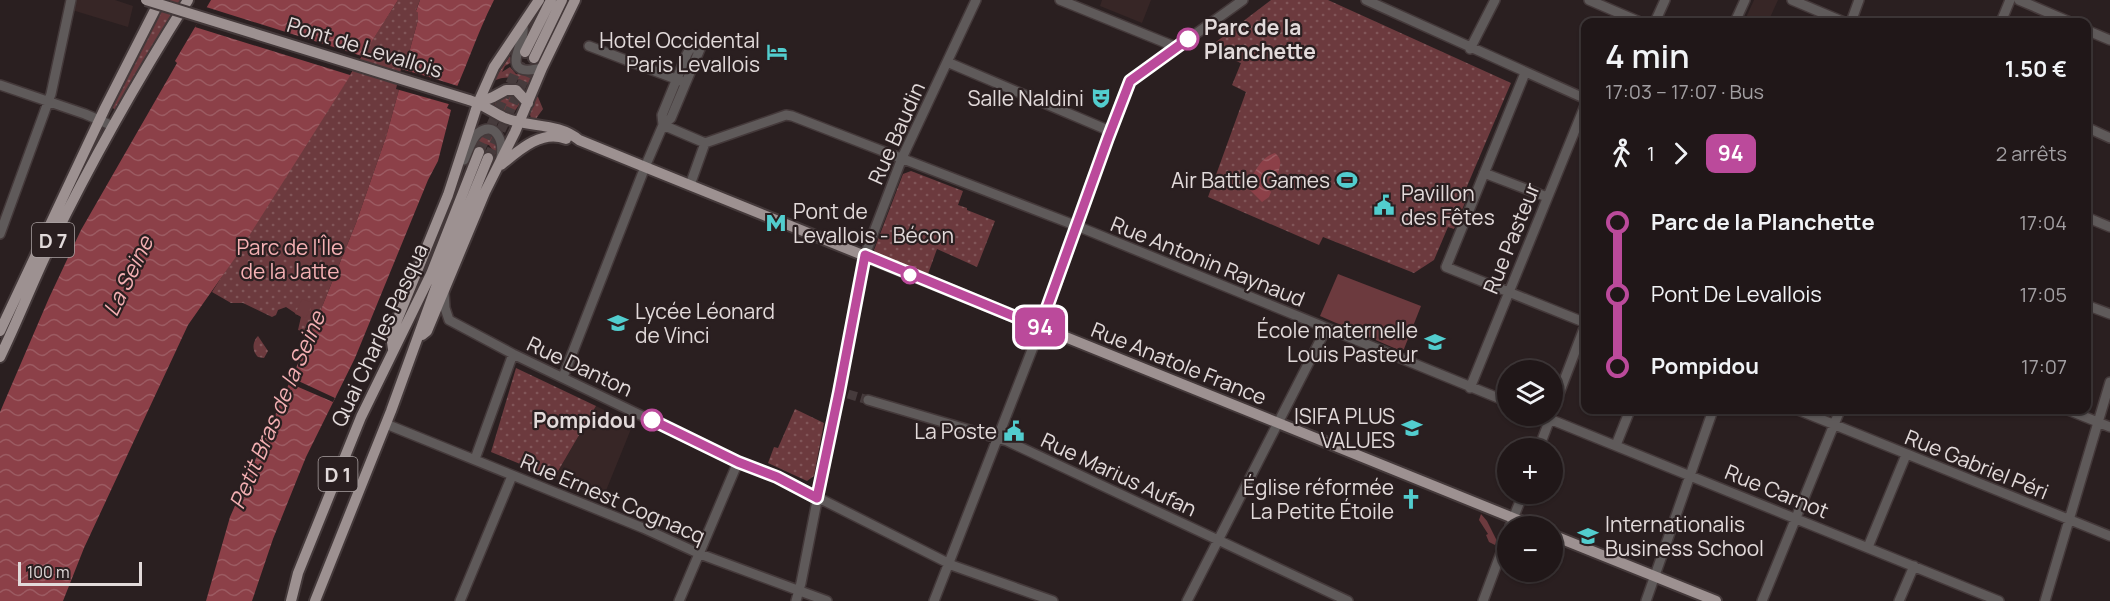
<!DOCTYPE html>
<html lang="fr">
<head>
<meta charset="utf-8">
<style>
  body { margin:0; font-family:Manrope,sans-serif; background:#282021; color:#f1f3f6; height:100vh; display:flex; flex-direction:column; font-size:22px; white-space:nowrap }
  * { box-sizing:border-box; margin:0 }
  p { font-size:20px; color:#a29fa2 }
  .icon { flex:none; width:33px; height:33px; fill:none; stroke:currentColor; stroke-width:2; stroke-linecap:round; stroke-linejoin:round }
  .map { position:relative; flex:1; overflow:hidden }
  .details { position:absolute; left:1581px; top:18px; width:510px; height:396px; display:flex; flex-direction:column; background:#201718; border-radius:12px; box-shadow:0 2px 4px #0004,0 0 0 2px #3d3637 }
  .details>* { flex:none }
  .badge { padding:0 12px; border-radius:9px; font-size:21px; line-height:39px }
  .controls { position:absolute; left:1497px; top:360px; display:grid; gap:12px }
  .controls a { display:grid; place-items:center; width:66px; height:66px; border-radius:50%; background:#201718; box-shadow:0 2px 4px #0004,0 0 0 2px #3d3637; font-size:30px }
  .scale { position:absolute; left:18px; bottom:15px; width:124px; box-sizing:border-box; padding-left:6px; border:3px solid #e2dada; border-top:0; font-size:16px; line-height:21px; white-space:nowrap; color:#e2dada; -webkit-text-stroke:4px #2a1f20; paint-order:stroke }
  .map>.badge { position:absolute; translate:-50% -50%; box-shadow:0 0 0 3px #fff }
  .legs { display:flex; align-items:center; gap:9px; height:66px; padding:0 24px; font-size:20px }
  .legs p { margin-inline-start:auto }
  .overview { display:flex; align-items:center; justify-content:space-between; height:102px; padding:0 24px }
  h1 { font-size:33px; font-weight:600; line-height:45px }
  ul { padding:0 24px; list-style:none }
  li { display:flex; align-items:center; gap:21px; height:72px; font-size:22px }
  li i { display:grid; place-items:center; width:9px; height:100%; margin:0 8px; background:currentColor }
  li i::after { content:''; width:15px; height:15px; margin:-8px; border:4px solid; border-radius:50%; background:#201718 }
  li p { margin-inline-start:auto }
  li:first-child i { background:linear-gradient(#0000 50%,currentColor 0) }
  li:last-child i { background:linear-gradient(currentColor 50%,#0000 0) }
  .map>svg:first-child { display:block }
  .built { fill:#372626 }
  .grass { fill:url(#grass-dots) }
  .garden { fill:#6c3a3e }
  .water { fill:url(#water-waves) }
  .pier { fill:#2a1f20 }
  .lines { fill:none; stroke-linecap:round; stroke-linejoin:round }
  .minor-tunnel { stroke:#463b3c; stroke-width:9; stroke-dasharray:9 4.5; stroke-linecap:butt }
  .major-tunnel { stroke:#463b3c; stroke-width:10; stroke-dasharray:10 5; stroke-linecap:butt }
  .minor-casing { stroke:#44393a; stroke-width:12 }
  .major-casing { stroke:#44393a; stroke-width:14 }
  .minor { stroke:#5f5a5a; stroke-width:9 }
  .major { stroke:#9d9191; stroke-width:10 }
  .major-bridge-casing { stroke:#44393a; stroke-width:14; stroke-linecap:butt }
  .major-bridge { stroke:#9d9191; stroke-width:10 }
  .line-1-casing { stroke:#fff; stroke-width:14 }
  .line-1 { stroke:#bb4a9b; stroke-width:9 }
  .stop-1-dot { fill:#fff; stroke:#bb4a9b; stroke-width:3 }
  .labels { text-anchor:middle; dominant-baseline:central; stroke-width:4.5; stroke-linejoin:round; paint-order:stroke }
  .shield { fill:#2a1f20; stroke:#aba2a2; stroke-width:1.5 }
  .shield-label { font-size:20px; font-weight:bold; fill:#e2dada }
  .stop-label { font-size:21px; font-weight:bold; fill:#e2dada; stroke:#2a1f20; text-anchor:start }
  .poi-label { font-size:21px; fill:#e2dada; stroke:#2a1f20; text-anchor:end }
  .street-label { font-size:21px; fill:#e2dada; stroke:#2a1f20 }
  .park-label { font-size:21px; fill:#f5b1b4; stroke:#2a1f20 }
  .water-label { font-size:22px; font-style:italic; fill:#f3afb2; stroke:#2a1f20 }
</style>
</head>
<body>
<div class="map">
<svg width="2110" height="601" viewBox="0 0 2110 601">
  <defs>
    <pattern id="grass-dots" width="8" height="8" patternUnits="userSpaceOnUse" patternTransform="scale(1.5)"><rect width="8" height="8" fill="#6c3a3e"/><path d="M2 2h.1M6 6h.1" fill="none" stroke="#815659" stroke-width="1.8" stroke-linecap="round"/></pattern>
    <pattern id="water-waves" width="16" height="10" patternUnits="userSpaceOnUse" patternTransform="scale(1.5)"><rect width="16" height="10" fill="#8c4048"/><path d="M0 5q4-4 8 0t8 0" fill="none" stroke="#9c5b62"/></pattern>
  </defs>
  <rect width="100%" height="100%" fill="#2a1f20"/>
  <path class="built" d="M75,0H115L133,6L128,27L72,10Z
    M1102,0H1151L1142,23L1100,6Z
    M1754,0H1778L1768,22H1744Z
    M596,406L633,424L603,498L554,478Z"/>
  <path class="grass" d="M164,0H183L116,110L111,107Z
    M398,0H420L416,10L418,13V20L386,137L356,223L311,334L298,330L301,317L286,307L278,310L276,315L272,317L243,303H231L212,292Z
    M1271,0H1328L1511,83L1465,191L1469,193L1454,229L1448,227L1434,260L1414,273L1323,237L1319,245L1208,197L1246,92L1232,85L1241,63L1212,51V45Z
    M510,56L512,62L505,66L502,72L510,67L516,74L522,73L533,75L530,86C517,77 508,75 493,81Z
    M511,94L519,102V105L514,112L508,113L494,104L504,95Z
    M535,96L538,97L543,109L535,120L531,119L530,114Z
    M483,134H489L497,138L499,150L496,155L489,145L480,144L474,147L477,138Z
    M911,171L963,191L958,205L967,208V210L995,221L977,267L937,249L928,274L876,253L874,250L903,174Z
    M258,336L268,351L264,358L258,357C252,351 252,342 258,336Z
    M516,368L596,406L554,478L491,452Z
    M795,409L824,423L814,476L807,481L768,463L774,447L778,448Z"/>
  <path class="garden" d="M300 256a10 10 0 1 1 20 0a10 10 0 1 1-20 0Z
    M1338,274L1421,306L1404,349L1401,351L1320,316Z
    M302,299L313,303L306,318L295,314Z
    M1481,514L1487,521L1497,541L1495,545L1489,542L1486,535L1488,534L1479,520Z"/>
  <path class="water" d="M211,0H398L235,258L188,325L84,548L63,601H0V412L49,298L81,230L177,63L175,61Z
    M420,0H494C476,35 465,73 447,108L451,110L438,161L428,180L355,358L306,457L273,539L252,601H206L230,517L311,334L356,223L386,137L418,20V13L416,11Z
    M1275,153C1283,160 1280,165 1278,174L1271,176L1267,180V186L1271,192L1269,197L1262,202L1247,187L1246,182L1254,181V178L1251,179C1257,168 1262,157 1275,153Z"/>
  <path class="pier" d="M206,7L362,56L350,75L195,27Z
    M401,69L429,77L461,87L452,105L396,89Z
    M292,378L335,398L333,402L289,383Z"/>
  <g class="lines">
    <path class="minor-tunnel" d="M848,394L868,400"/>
    <path class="major-tunnel" d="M479,152L525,52
      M488,158L534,58"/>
    <g class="minor-casing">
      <path id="minor" d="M1060,0L1176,47
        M1366,0L1586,99
        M1589,0L1640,22
        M1792,0L1844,22
        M2019,0L2070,22
        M1655,22L1665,0
        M1735,22L1745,0
        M1851,22L1859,0
        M2001,22L2010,0
        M523,27C527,42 495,79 542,68
        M2086,30L2110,40
        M589,46L681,81
        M1470,49L1495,0
        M947,62L1110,131
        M1525,73L1446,267L1586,323
        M0,85L85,114L113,126
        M663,125L705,143
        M2086,127L2110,138
        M705,143L786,115L792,116L1077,226L1508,402
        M464,160C468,152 471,139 478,133C496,120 504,142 501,157
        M1484,173L1547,197
        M690,185L705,143
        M2086,217L2110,227
        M0,234L51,94L71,0
        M444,291L445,308L449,320L513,354L738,462L777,477L954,566L1053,601
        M2086,305L2110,314
        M563,377L645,167L663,125L671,118L700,49L695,47L690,49L687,54L662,115L663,125
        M1470,388L1586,103
        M868,400L1007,441L1348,601
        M1798,410L2110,536
        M2068,410L2110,427
        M1552,412L1586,323
        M1542,416L1999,601
        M386,424L643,528L700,554L827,601
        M1616,445L1630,410
        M1539,448L1551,416
        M475,459L513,354
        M1510,526L1523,494
        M1868,547L1906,455
        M460,601L512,476
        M679,601L738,462
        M796,601L801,583L865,255L902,158L976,0
        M934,601L1044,319L1108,138L1130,81L1243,0
        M1187,601L1326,329
        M1483,601L1508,534
        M1646,601L1713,410
        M1762,601L1840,410
        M1899,601L1914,566
        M2045,601L2110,382"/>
    </g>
    <g class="major-casing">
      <path id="major" d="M525,52L551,0
        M534,58L562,0
        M469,100C482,104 491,111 503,117C527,128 558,122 579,140L645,167L1533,526
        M478,103L493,97L506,90H516L528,103
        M501,165C519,150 542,129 566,139
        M0,331L105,108L160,0
        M422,335L427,331L485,192L515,132L542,68L575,0
        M393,349L391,335L448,195L478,103L494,67L539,0
        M0,357C18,320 33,281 51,244C92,160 138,79 188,0
        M1552,535L1716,601
        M291,601L298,573L361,417L431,274L479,152
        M315,601L391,411L440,276L488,158"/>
    </g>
    <use href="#minor" class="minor"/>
    <use href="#major" class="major"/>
    <g class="major-bridge-casing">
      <path id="major-bridge" d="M146,0L469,100"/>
    </g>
    <use href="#major-bridge" class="major-bridge"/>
  </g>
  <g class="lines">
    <g class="line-1-casing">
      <path id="line-1" d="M652,420L738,462L777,477L817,498L839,392L865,255L1040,327L1108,138L1130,81L1188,39"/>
    </g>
    <use href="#line-1" class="line-1"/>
  </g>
  <defs>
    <g id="hotel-bare" transform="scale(1.62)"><path d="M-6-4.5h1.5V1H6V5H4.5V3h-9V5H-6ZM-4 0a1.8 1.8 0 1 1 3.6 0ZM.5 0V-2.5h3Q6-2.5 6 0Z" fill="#52cdce" stroke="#2a1f20" stroke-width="2.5" paint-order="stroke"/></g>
    <g id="theatre-bare" transform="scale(1.62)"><path d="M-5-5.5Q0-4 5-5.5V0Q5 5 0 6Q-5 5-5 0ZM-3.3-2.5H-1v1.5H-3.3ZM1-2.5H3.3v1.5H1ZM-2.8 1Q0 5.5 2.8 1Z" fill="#52cdce" stroke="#2a1f20" stroke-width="2.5" paint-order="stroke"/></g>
    <g id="stadium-bare" transform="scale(1.62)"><path d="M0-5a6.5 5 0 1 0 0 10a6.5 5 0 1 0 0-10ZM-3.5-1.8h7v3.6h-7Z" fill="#52cdce" stroke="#2a1f20" stroke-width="2.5" paint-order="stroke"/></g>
    <g id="civic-bare" transform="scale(1.62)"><path d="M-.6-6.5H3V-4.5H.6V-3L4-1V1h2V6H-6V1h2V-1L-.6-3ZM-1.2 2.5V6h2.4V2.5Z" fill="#52cdce" stroke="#2a1f20" stroke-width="2.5" paint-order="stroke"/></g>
    <g id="metro-bare" transform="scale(1.62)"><path d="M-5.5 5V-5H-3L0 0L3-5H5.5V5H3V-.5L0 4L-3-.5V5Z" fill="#52cdce" stroke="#2a1f20" stroke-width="2.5" paint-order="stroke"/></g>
    <g id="school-bare" transform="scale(1.62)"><path d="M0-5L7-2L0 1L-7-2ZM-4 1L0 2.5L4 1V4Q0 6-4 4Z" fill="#52cdce" stroke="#2a1f20" stroke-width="2.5" paint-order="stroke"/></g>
    <g id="university-bare" transform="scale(1.62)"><path d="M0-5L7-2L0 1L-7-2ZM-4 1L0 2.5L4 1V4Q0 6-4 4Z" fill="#52cdce" stroke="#2a1f20" stroke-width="2.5" paint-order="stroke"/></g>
    <g id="church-bare" transform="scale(1.62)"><path d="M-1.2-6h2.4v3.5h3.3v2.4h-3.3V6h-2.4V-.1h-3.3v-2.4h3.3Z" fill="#52cdce" stroke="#2a1f20" stroke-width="2.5" paint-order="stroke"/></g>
  </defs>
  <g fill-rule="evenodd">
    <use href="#hotel-bare" x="777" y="52"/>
    <use href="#theatre-bare" x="1101" y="98"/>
    <use href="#stadium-bare" x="1347" y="180"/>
    <use href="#civic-bare" x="1384" y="205"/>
    <use href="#metro-bare" x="776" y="223"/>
    <use href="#school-bare" x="618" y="323"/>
    <use href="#school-bare" x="1435" y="342"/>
    <use href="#university-bare" x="1412" y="428"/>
    <use href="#civic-bare" x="1014" y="431"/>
    <use href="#church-bare" x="1411" y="499"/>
    <use href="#university-bare" x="1588" y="536"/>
  </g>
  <g class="stop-1-dot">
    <circle cx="1188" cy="39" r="10"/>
    <circle cx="910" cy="275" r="8"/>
    <circle cx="652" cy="420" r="10"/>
  </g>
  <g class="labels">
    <g class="shield">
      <rect x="32" y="223" width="42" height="34" rx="4.5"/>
      <rect x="318.5" y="457" width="39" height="34" rx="4.5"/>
    </g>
    <g class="shield-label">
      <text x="53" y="240">D 7</text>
      <text x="338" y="474">D 1</text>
    </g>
    <g class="stop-label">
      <text x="1204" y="27">Parc de la<tspan x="1204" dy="24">Planchette</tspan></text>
      <text x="636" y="420" text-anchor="end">Pompidou</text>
    </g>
    <g class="poi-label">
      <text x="760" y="40">Hotel Occidental<tspan x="760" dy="24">Paris Levallois</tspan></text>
      <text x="1084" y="98">Salle Naldini</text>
      <text x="1330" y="180">Air Battle Games</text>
      <text x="1401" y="193" text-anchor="start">Pavillon<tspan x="1401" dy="24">des Fêtes</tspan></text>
      <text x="793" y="211" text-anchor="start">Pont de<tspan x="793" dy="24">Levallois - Bécon</tspan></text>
      <text x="635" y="311" text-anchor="start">Lycée Léonard<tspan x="635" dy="24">de Vinci</tspan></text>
      <text x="1418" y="330">École maternelle<tspan x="1418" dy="24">Louis Pasteur</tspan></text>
      <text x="1395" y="416">ISIFA PLUS<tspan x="1395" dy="24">VALUES</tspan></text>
      <text x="997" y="431">La Poste</text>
      <text x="1394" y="487">Église réformée<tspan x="1394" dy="24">La Petite Étoile</tspan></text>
      <text x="1605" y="524" text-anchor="start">Internationalis<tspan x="1605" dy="24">Business School</tspan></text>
    </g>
    <g class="street-label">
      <text transform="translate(365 47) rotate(17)">Pont de Levallois</text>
      <text transform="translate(896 133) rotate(-66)">Rue Baudin</text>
      <text transform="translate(1511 238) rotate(-68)">Rue Pasteur</text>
      <text transform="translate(1208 261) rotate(22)">Rue Antonin Raynaud</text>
      <text transform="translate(379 335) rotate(-65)">Quai Charles Pasqua</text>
      <text transform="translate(1179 363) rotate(22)">Rue Anatole France</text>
      <text transform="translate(580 366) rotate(25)">Rue Danton</text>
      <text transform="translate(1977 464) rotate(22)">Rue Gabriel Péri</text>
      <text transform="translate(1119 474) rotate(25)">Rue Marius Aufan</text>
      <text transform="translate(1777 491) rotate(22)">Rue Carnot</text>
      <text transform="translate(613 498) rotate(23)">Rue Ernest Cognacq</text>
    </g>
    <g class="park-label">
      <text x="290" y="247">Parc de l'Île<tspan x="290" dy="24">de la Jatte</tspan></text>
    </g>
    <g class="water-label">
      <text transform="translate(128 276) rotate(-64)">La Seine</text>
      <text transform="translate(277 410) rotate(-67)">Petit Bras de la Seine</text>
    </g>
  </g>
</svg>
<div class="controls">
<a><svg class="icon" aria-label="layers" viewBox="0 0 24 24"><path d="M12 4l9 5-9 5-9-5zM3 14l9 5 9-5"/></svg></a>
<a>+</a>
<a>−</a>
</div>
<div class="scale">100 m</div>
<b class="badge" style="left:1040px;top:327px;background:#bb4a9b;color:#fff">94</b>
<section class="details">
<div class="overview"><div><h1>4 min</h1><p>17:03 – 17:07 · Bus</p></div><b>1.50 €</b></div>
<div class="legs"><svg class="icon" aria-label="walk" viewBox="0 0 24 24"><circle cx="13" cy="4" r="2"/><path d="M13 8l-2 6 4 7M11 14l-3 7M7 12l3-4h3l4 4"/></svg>1<svg class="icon" aria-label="forward" viewBox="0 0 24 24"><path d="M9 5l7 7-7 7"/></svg><b class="badge" style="background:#bb4a9b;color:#fff">94</b><p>2 arrêts</p></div>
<ul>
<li><i style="color:#bb4a9b"></i><b>Parc de la Planchette</b><p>17:04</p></li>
<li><i style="color:#bb4a9b"></i><span>Pont De Levallois</span><p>17:05</p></li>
<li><i style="color:#bb4a9b"></i><b>Pompidou</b><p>17:07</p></li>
</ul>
</section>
</div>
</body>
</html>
